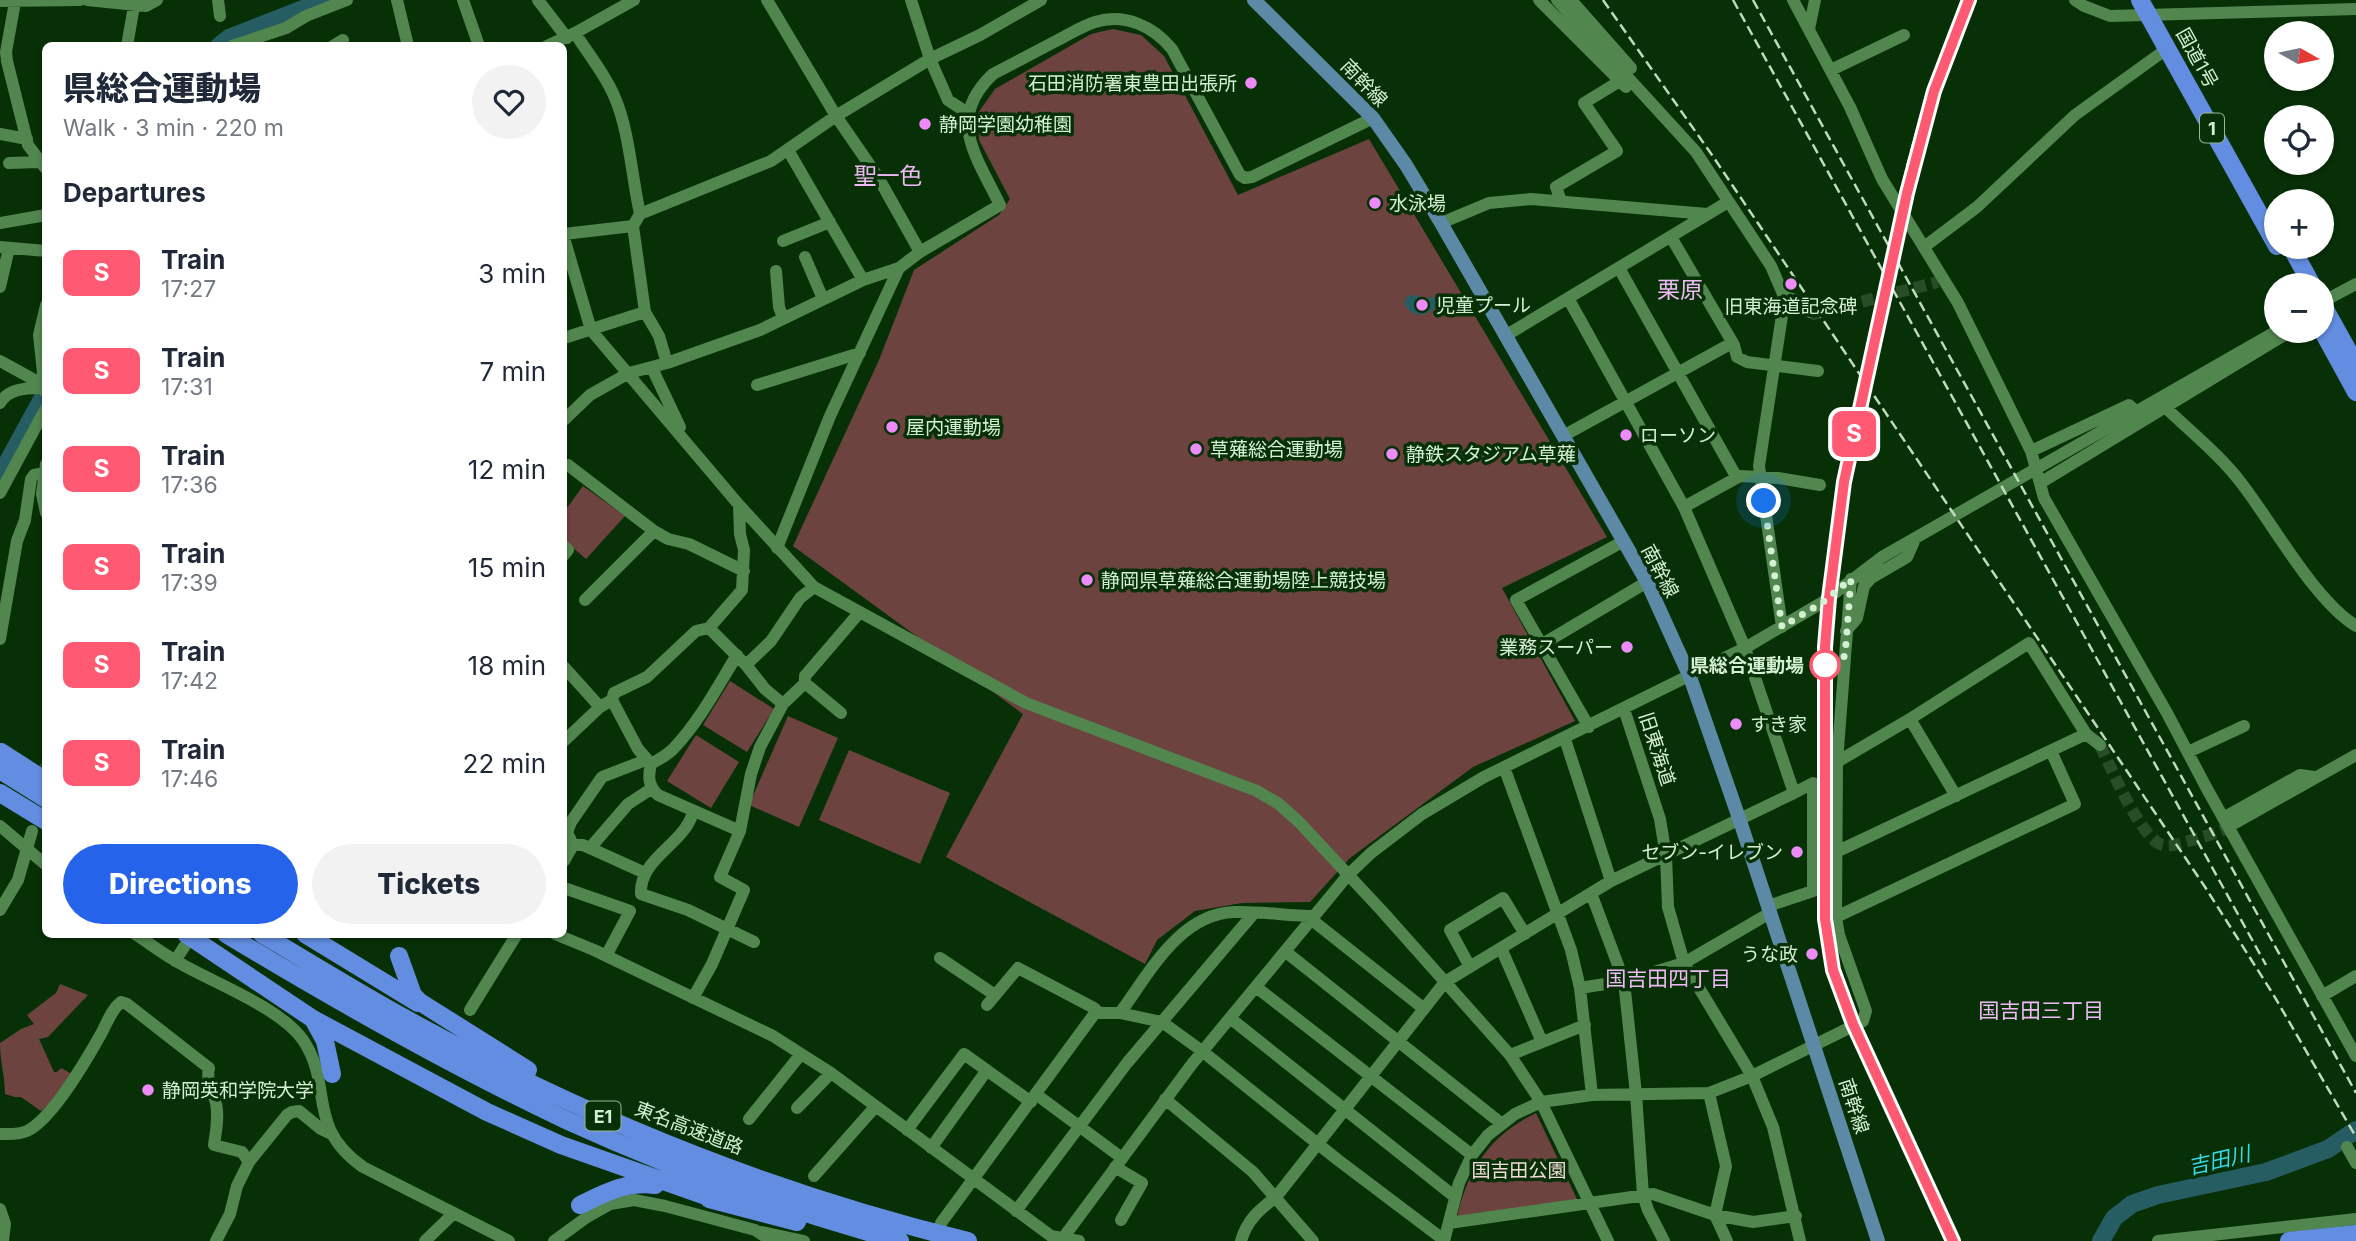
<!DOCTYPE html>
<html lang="en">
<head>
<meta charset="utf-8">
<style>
  body { margin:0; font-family:Inter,"Noto Sans JP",sans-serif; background:#f2f2f3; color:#1f2937; height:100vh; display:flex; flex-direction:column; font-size:26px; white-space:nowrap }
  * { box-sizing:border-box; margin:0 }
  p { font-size:23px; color:#747a83 }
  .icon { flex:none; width:38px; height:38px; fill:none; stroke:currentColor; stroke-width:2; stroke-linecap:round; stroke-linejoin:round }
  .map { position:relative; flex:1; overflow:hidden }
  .drawer { position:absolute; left:42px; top:42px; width:525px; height:896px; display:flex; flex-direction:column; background:#fff; border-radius:10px; box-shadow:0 2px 5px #0004 }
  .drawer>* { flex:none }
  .badge { padding:0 14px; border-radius:10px; font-size:24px; line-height:46px }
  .needle { width:46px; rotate:99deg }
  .fabs { position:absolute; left:2264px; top:21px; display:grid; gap:14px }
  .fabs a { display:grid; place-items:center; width:70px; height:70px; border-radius:50%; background:#fff; box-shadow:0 2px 5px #0004; font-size:35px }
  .you { position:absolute; width:35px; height:35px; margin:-18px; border:5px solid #fff; border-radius:50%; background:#1a73e8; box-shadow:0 0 0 10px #1a73e833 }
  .map>.badge { position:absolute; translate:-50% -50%; box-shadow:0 0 0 4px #fff }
  h2 { padding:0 21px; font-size:26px; line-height:63px }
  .round { display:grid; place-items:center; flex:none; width:74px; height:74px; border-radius:37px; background:#f2f2f3 }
  .headline { display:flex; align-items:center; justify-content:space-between; height:119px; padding:0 21px }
  h1 { font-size:33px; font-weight:800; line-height:52px }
  .cta { display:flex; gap:14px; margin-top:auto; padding:14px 21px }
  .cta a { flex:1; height:80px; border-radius:42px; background:#2563eb; color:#fff; font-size:28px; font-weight:800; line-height:80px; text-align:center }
  .cta a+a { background:#f2f2f3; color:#1f2937 }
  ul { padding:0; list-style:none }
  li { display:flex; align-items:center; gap:21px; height:98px; padding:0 21px }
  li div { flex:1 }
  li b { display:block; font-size:26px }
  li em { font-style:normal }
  li .badge { min-width:77px; font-weight:700; text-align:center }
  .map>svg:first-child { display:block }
  .green { fill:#6d4340 }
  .water { fill:#255d62 }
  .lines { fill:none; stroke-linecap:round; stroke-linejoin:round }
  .river { stroke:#255d62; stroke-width:18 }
  .minor-tunnel { stroke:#264d25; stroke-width:12; stroke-dasharray:12 6; stroke-linecap:butt }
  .minor { stroke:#51864e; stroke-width:12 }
  .major { stroke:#5c8aa6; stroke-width:14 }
  .highway { stroke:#638de1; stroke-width:18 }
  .rail { stroke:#bddbbc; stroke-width:2.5; stroke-dasharray:10 5; stroke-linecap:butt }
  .line-casing { stroke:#fff; stroke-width:16 }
  .line { stroke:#ff5973; stroke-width:10 }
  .walk { stroke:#d4f0d2; stroke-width:7; stroke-dasharray:0 12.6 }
  .poi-dot { fill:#ed8cf9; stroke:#073007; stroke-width:2.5 }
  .stop-dot { fill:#fff; stroke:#ff5973; stroke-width:3.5 }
  .labels { text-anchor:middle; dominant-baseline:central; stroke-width:7; stroke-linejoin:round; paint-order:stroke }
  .shield { fill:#073007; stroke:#96b695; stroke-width:2 }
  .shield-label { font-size:18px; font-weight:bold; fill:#d4f0d2 }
  .street-label { font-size:19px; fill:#d4f0d2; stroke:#073007 }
  .poi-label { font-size:19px; fill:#d4f0d2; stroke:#073007; text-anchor:start }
  .stop-label { font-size:19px; font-weight:bold; fill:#d4f0d2; stroke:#073007; text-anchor:end }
  .park-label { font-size:19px; fill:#f0d9d7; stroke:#073007 }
  .neighbourhood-label { font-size:21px; fill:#efb9f5; stroke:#073007 }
  .water-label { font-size:21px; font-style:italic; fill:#36dae6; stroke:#073007 }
  .quarter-label { font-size:23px; fill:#efb9f5; stroke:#073007 }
</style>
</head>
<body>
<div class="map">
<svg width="2356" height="1241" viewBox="0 0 2356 1241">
  <rect width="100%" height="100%" fill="#073007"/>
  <path class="green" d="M1113,29L1141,35L1164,56L1238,195L1369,139L1607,537L1502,588L1575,721L1473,767L1350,858L1310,902L1242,903L1195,911L1157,940L1145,964L946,857L1023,714L793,546L879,360L914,270L999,215L1010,199L979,140L978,113L995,89L1091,34Z
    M583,486L625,516L586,559L564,540V512Z
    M730,681L774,709L747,752L703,725Z
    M788,716L838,738L799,827L749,805Z
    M696,735L739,762L711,808L667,781Z
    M849,750L950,793L920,864L819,820Z
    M60,984L88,995L48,1037L39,1039L54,1072H57L61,1068L72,1074L47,1106L41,1111L21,1097H15L5,1094C5,1076 0,1062 0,1043L21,1029L34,1024L27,1015L56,993Z
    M1536,1113L1577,1199L1457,1218C1468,1168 1490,1136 1536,1113Z"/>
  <path class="water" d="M1414,295L1424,298L1436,297L1439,303C1429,317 1412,320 1404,303L1408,296Z"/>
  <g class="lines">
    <path class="river" d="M219,46L229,38L326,0
      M0,476L46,392
      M2101,1241L2114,1218L2132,1204L2158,1195L2266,1172L2328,1149L2356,1130"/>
    <path class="minor-tunnel" d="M1810,312L1814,314L1938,282
      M2100,745C2110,766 2142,841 2163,845C2173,847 2185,842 2195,839C2210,835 2222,832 2235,823
      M41,786L46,765"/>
    <path class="minor" d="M87,0L146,6L157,0
      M218,0L220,16
      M397,0L408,46
      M463,0L479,46
      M538,0L567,38
      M767,0L836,116L878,177L920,252
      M911,0L930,59L948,100L969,114
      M1539,0L1626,87
      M1557,0L1696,152L1771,266L1783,294V309L1759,466L1782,627
      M1571,0L1631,68
      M1793,0L1850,107L1882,179L1958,303L2031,451L2044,498L2167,713L2206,787L2356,1056
      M2075,0L2084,6L2110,16L2356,9
      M0,1L80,0
      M15,2L6,52L7,61L28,145L46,169
      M1809,29L1815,0
      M575,33C588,54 606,75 615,98C629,130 632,178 640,214
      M127,46L134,6
      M232,46L286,28L306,16L347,0
      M333,46L343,40
      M547,46L575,33L634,0
      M1831,70L1904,35
      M0,134L27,139
      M788,150L863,280
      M9,163L38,162
      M1561,201L1556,187L1617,151L1584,103L1620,81
      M0,223L46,215
      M1441,223L1489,203L1531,199L1707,214
      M564,234L633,226
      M1671,237L1734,345L1737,357L1747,362L1818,371
      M564,238L591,330L739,505L814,587L1026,703L1257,791L1279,804L1299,822L1382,911L1510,1055L1541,1102L1608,1241
      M783,241L830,222
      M0,247L46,251
      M1924,247L1977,207L2075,115L2168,48
      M805,257L823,299
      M1619,268L1737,478
      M776,271L779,307L783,318
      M0,287L9,248
      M1783,297C1796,299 1802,302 1810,312
      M2322,302L2356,284
      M1505,336L1728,202
      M564,338L645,312
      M0,361L31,378L45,391
      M667,363L659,336L645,312L633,226L640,214L771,161L836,116L930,59L980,35L1041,0
      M652,368L680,427
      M757,385L860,353
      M40,388L43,372L39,335L46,305
      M0,403C8,389 25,388 40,388
      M2166,408C2191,432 2221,456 2242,484C2273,524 2314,600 2356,626
      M564,420L590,395L629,373L667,363L760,330L863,280L899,268
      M1563,436L1732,343
      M2031,451L2129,405L2142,416
      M46,464L42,494L46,513
      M564,465H568L654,531L668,539L689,544L744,571
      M2040,483L2291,331
      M0,493L46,408
      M1684,507L1740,476L1778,478L1820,485
      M564,546L568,550L564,555
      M777,548L830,416L899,268L920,252L1000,205C977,157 945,119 993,74C1014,63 1035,52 1056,41C1068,35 1082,26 1095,22C1125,13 1153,26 1172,49L1240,175L1245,178L1252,177L1373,118
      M585,600L654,531
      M709,628L746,665L765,689L783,704L805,683V676L859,613
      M1846,631L1857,618L1864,586L1871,578L1907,557L1915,539
      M0,639L17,541L25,520L31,479L34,475L44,473
      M1541,645L1647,582
      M746,665L771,641L800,598L814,587
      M564,667L600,707
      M805,683L841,713
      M612,700L638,749L651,764
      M1624,709L1660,819L1666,856L1668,907L1684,963L1752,1076L1773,1127L1800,1241
      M1910,719L1956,796
      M1589,727L1516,600L1622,542
      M1565,739L1611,881
      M564,741L600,707L612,700L614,693L647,677L696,631L709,628L742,590L744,550L740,534L739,505
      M2188,752L2244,726
      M1837,762L1910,719L2029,643L2086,734
      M1504,767L1571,950L1580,988L1592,1095
      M693,812C685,844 639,858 641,894L688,910L754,942
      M2223,818L2300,775L2314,777
      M2235,823L2356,755
      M0,826L46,865
      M740,831L751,774L760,747L783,704
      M590,848L628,804L651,789
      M1836,852L2086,734L2100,745
      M564,861L573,845
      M645,873L583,845H573L567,832L571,822L602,777L646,760
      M564,888L630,911L606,956
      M1591,893L1624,981L1636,1094L1643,1195L1648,1210L1664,1241
      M1768,906L1813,891V783L1794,793
      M0,910L18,880L32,831
      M1836,917L2075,804L2051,751
      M1312,920L1423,1008
      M135,934C149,943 162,953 176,961C211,982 280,1007 303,1040C334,1086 305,1126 363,1167L509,1241
      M555,934L594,950L773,1036L831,1073L1051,1236L1079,1241
      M1501,948L1542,1042
      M1286,952L1502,1124
      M940,958L995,995
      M175,961L186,944
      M1470,967L1450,930L1503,898L1525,934
      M1256,987L1472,1155
      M1580,988L1624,981L1684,963L1770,913
      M2322,996L2356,976
      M693,998L712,964L744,890L720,877L740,831L658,795C648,786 648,776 651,764C659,759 668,755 674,748C699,722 718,686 737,655
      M987,1005L1018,968L1094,1008L1099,1013
      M470,1010L517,934
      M1120,1013C1149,974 1179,914 1234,912C1261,911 1288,916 1315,916
      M1230,1018L1455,1197
      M1510,1055L1585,1025
      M1709,1093L1726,1166L1715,1215L1727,1241
      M1037,1095L1122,1158
      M1165,1099L1253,1172L1313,1241
      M797,1108L831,1073
      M749,1119L801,1054
      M907,1130L964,1054L1031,1102
      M0,1134C9,1134 19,1135 27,1131C52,1119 87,1059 101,1034C107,1023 111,1010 121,1002L127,1004L209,1068C206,1081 213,1091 216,1103C219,1117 216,1131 214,1145L242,1152L249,1162
      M2347,1147L2356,1163
      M931,1148L987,1070
      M1115,1167L1142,1183L1121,1220
      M814,1176L875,1107
      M0,1209L5,1224L3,1241
      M1016,1211L1127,1063L1254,913
      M941,1223L1095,1013H1120L1162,1022L1202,1051L1338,1160L1444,1240
      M1449,1223L1653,1194L1715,1215L1753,1222L1796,1216
      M762,1232L804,1241
      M1063,1238L1192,1064L1348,875L1371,853L1422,814L1484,777L1745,648L1823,602L1882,557L2277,331
      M216,1241L230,1214L237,1186L249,1162L287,1115L292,1112L299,1111L321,1129L331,1134
      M425,1241L454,1213
      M554,1241L587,1217L610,1204L634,1200L665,1206L755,1230L772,1241
      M1241,1241C1247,1220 1259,1210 1276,1197L1445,982L1611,881L1794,793L1745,648L1684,507L1568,298
      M1444,1241L1459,1183L1472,1155L1488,1135L1515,1114L1541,1102L1592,1095L1709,1093L1752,1076L1863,1021L1866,1011L1839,935L1836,917L1837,762L1851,579
      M2158,1241L2356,1219"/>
    <path class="major" d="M1254,0L1373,118L1406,165L1441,223L1647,582L1690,677L1740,821L1878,1241"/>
    <path class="highway" d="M2140,0L2277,246
      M2291,247L2312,285
      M2322,304L2356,365
      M2322,330L2356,392
      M1,752L46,781
      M0,770L46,799
      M0,793L46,821
      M186,934L313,1019L325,1041L332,1074
      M226,934C337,1001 449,1065 566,1120C673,1169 786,1210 900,1241
      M262,934C310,963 359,993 408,1020C584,1117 774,1194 968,1241
      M305,934L418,1003
      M399,956L413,995L420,1002L528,1070
      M313,1019L487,1112L561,1145L720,1201
      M709,1199L797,1222
      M580,1205C605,1193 626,1181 655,1185
      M2289,1241L2356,1234"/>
    <path class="rail" d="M1603,0L1712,155L2205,887L2273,994L2356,1137
      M1733,0L2266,965
      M1753,0L2356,1093
      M1949,1241L1848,1026L1835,993L1824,953L1820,918L1819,724L1823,602L1842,463L1907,167L1928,89L1963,0"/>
  </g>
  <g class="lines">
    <g class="line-casing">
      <path id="line" d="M1953,1241L1853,1024L1833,970L1825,919V647L1829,598L1844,482L1907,193L1934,91L1969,0"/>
    </g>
    <use href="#line" class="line"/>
    <path class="walk" d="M1764,501L1782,627L1823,602L1851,579L1845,656L1825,665"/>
  </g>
  <g class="poi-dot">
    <circle cx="1251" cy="83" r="7"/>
    <circle cx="925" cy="124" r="7"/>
    <circle cx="1375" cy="203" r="7"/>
    <circle cx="1791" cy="284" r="7"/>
    <circle cx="1422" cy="305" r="7"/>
    <circle cx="892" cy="427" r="7"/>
    <circle cx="1626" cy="435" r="7"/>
    <circle cx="1196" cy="449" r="7"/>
    <circle cx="1392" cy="454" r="7"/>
    <circle cx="1087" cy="580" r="7"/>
    <circle cx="1627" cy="647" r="7"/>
    <circle cx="1736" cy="724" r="7"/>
    <circle cx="1797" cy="852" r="7"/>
    <circle cx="1812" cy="954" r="7"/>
    <circle cx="148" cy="1090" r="7"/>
  </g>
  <circle class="stop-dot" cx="1825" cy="665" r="14"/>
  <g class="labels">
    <g class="shield">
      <rect x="2200" y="113.5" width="24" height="29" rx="5"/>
      <rect x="585.5" y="1101.5" width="35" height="29" rx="5"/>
    </g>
    <g class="shield-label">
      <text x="2212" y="128">1</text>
      <text x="603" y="1116">E1</text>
    </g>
    <g class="street-label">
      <text transform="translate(2197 58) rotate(61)">国道1号</text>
      <text transform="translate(1364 83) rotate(46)">南幹線</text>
      <text transform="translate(1660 571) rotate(62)">南幹線</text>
      <text transform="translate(1657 749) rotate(72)">旧東海道</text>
      <text transform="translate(1854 1106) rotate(72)">南幹線</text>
      <text transform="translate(689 1128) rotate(21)">東名高速道路</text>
    </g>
    <g class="poi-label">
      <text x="1237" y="83" text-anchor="end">石田消防署東豊田出張所</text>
      <text x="939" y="124">静岡学園幼稚園</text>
      <text x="1389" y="203">水泳場</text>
      <text x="1436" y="305">児童プール</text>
      <text x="1791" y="306" text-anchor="middle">旧東海道記念碑</text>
      <text x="906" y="427">屋内運動場</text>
      <text x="1640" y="435">ローソン</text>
      <text x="1210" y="449">草薙総合運動場</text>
      <text x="1406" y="454">静鉄スタジアム草薙</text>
      <text x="1101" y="580">静岡県草薙総合運動場陸上競技場</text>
      <text x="1613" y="647" text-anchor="end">業務スーパー</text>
      <text x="1750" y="724">すき家</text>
      <text x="1783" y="852" text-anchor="end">セブン-イレブン</text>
      <text x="1798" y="954" text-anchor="end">うな政</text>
      <text x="162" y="1090">静岡英和学院大学</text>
    </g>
    <g class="stop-label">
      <text x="1804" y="665">県総合運動場</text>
    </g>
    <g class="park-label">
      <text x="1519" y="1170">国吉田公園</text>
    </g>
    <g class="neighbourhood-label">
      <text x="1668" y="978">国吉田四丁目</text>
      <text x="2041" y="1010">国吉田三丁目</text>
    </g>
    <g class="water-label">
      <text transform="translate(2219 1160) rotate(-13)">吉田川</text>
    </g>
    <g class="quarter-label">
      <text x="888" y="176">聖一色</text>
      <text x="1680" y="290">栗原</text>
    </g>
  </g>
</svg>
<div class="fabs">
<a><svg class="needle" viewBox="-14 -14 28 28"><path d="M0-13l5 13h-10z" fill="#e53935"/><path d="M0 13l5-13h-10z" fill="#747a83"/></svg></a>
<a><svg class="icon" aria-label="locate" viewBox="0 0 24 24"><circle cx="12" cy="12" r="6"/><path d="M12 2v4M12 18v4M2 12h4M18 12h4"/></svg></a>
<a>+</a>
<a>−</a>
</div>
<div class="you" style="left:1764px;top:501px"></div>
<b class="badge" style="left:1854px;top:434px;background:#ff5973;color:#fff">S</b>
<section class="drawer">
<div class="headline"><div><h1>県総合運動場</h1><p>Walk · 3 min · 220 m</p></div><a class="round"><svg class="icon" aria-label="heart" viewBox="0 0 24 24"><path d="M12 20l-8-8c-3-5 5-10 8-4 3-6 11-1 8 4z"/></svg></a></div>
<h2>Departures</h2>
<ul>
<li><span class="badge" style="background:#ff5973;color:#fff">S</span><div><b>Train</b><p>17:27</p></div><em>3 min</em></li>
<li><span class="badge" style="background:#ff5973;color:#fff">S</span><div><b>Train</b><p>17:31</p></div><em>7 min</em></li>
<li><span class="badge" style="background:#ff5973;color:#fff">S</span><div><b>Train</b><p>17:36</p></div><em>12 min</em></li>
<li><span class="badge" style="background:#ff5973;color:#fff">S</span><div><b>Train</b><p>17:39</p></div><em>15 min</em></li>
<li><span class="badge" style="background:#ff5973;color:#fff">S</span><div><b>Train</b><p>17:42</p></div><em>18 min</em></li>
<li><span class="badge" style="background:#ff5973;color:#fff">S</span><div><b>Train</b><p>17:46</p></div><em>22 min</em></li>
</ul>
<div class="cta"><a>Directions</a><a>Tickets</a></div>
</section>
</div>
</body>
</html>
